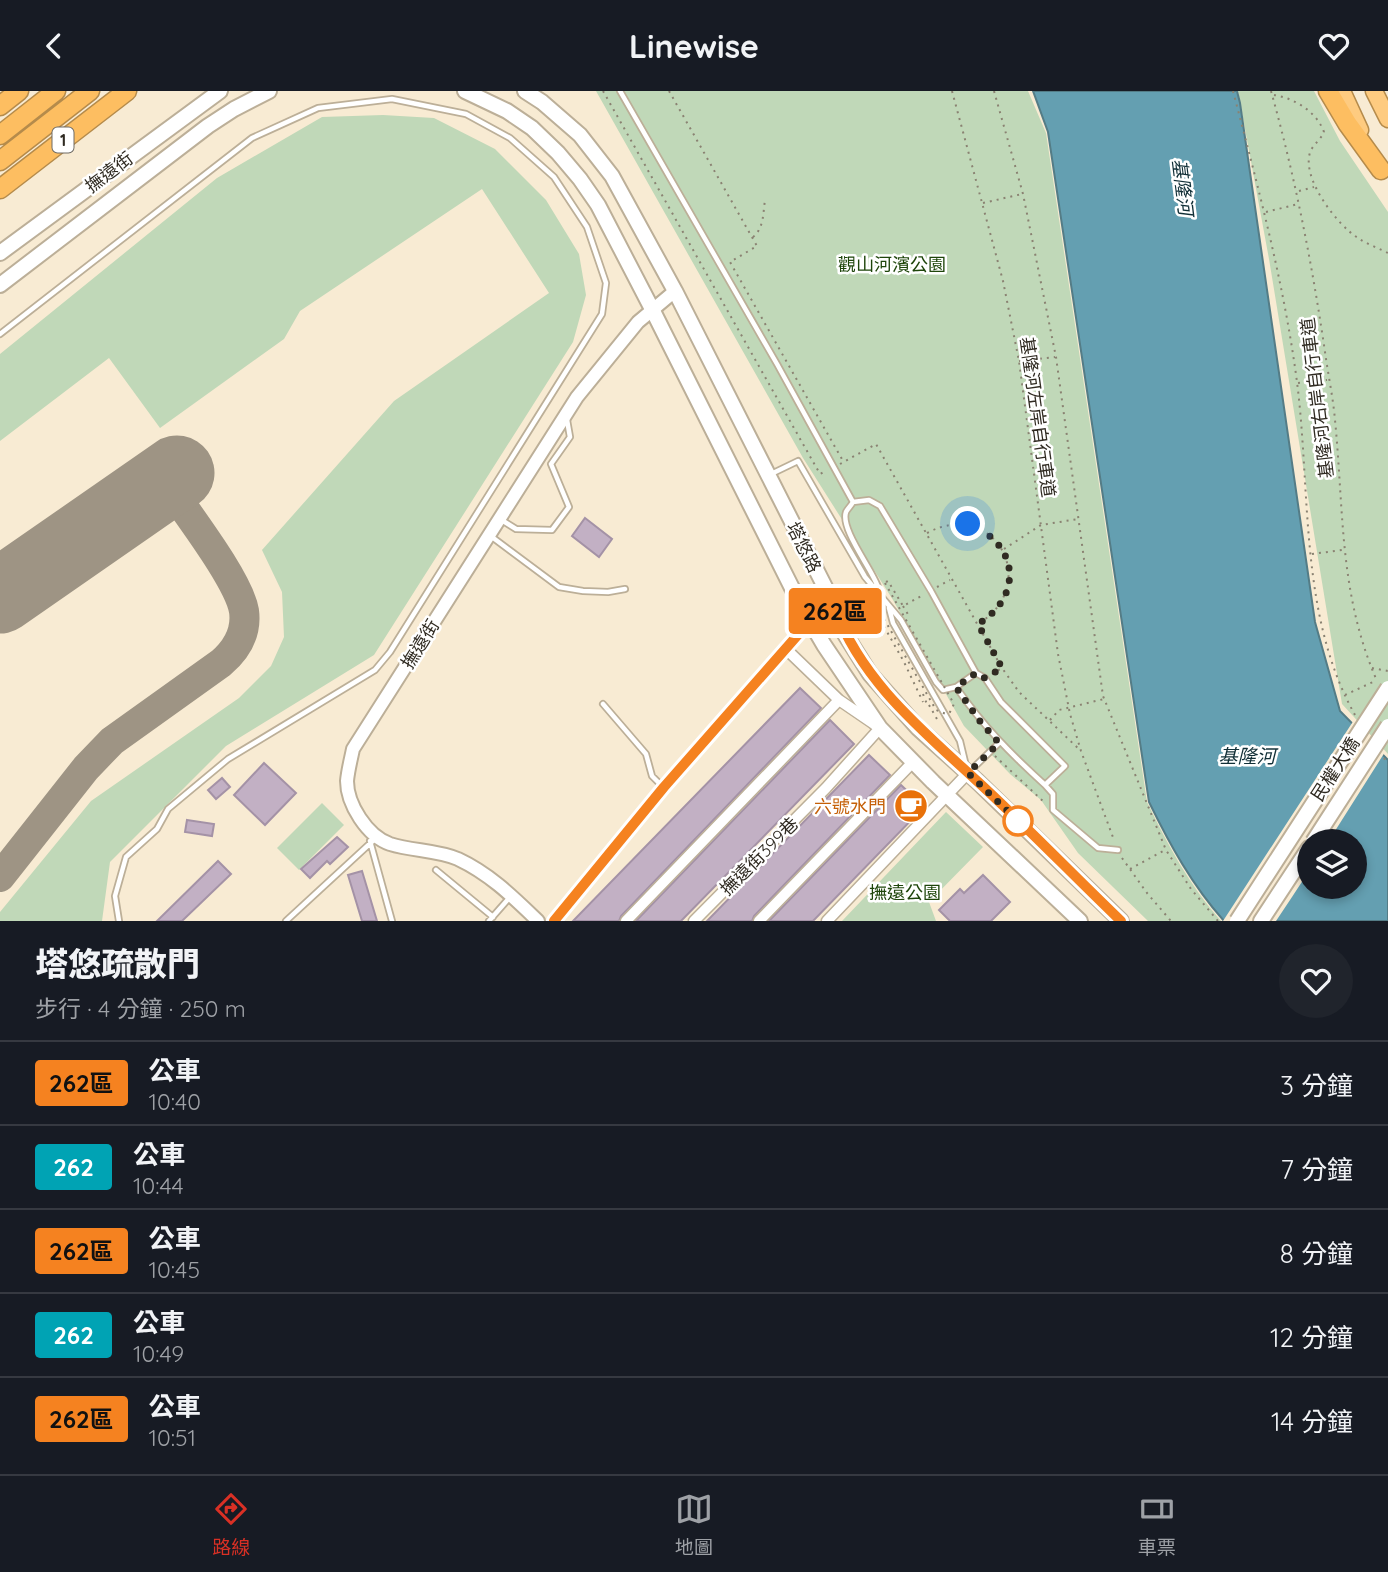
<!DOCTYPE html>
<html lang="zh-TW">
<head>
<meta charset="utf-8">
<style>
  body { margin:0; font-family:Quicksand,"Noto Sans TC",sans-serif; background:#20242c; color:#f1f3f6; height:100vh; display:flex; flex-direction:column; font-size:26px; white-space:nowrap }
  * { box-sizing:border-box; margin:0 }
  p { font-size:23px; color:#9ea1a6 }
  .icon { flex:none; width:38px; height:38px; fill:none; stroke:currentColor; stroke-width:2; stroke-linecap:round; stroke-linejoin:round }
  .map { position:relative; height:830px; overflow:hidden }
  .sheet { display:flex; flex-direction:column; background:#171b24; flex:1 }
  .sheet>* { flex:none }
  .badge { padding:0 14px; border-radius:5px; font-size:24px; line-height:46px }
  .controls { position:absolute; left:1297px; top:738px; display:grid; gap:14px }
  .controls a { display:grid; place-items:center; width:70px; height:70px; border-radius:50%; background:#171b24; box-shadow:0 4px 10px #0003; font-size:35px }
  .you { position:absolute; width:35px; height:35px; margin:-18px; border:5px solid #fff; border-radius:50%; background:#1a73e8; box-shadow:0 0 0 10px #1a73e833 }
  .map>.badge { position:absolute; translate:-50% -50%; box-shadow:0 0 0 4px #fff }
  .round { display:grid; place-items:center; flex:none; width:74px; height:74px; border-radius:37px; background:#20242c }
  .head { display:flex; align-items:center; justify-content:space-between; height:119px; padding:0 35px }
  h1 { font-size:33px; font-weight:800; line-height:52px }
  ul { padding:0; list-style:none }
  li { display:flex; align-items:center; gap:21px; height:84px; padding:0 35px; border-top:2px solid #363941 }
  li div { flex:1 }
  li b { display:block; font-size:26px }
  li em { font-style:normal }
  li .badge { min-width:77px; font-weight:700; text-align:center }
  header { display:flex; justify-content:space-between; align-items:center; height:91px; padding:0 35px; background:#171b24; font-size:32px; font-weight:800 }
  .menu { display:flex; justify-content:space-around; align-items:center; height:98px; border-top:2px solid #363941; background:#171b24; font-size:19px; color:#9ea1a6 }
  .menu a { display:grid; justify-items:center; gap:4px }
  .menu .selected { color:#d93025 }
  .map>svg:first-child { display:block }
  .green { fill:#c0d8b8 }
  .water { fill:#649fb1; stroke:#547c86; stroke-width:2; fill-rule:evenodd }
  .pier { fill:#f8ebd3 }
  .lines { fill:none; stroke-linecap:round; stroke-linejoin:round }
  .taxiway { stroke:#9e9484; stroke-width:30 }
  .runway { stroke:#9e9484; stroke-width:75 }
  .building { fill:#c2b0c4; stroke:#a492a6; stroke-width:2 }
  .service-casing { stroke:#bcaf98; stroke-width:8 }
  .minor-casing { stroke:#bcaf98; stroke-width:13 }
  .tertiary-casing { stroke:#bcaf98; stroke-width:16 }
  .secondary-casing { stroke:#bcaf98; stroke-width:18 }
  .trunk-casing { stroke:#b58b4b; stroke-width:19 }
  .motorway-casing { stroke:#b58b4b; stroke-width:21 }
  .path { stroke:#8a8272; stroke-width:2; stroke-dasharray:2 5; stroke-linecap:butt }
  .service { stroke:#fff; stroke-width:4.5 }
  .minor { stroke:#fff; stroke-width:10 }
  .tertiary { stroke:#fff; stroke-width:12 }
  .secondary { stroke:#fff; stroke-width:14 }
  .trunk { stroke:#fecb80; stroke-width:16 }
  .motorway { stroke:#fdbe61; stroke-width:18 }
  .secondary-bridge-casing { stroke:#bcaf98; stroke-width:18; stroke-linecap:butt }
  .path-bridge { stroke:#8a8272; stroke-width:2; stroke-dasharray:2 5; stroke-linecap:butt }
  .secondary-bridge { stroke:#fff; stroke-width:14 }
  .line-casing { stroke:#fff; stroke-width:16 }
  .line { stroke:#f58220; stroke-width:10 }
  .walk { stroke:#302b22; stroke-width:7; stroke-dasharray:0 12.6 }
  .stop-dot { fill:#fff; stroke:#f58220; stroke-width:3.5 }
  .labels { text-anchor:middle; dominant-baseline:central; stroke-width:5; stroke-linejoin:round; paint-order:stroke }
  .shield { fill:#fff; stroke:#6e6b64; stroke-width:2 }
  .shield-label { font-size:16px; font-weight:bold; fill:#302b22 }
  .street-label { font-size:18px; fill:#302b22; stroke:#fff }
  .park-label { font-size:18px; fill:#1e450a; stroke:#fff }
  .food-label { font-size:18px; fill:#c56008; stroke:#fff; text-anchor:end }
  .water-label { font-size:19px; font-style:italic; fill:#112f37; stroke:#fff }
</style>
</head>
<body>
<header><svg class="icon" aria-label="back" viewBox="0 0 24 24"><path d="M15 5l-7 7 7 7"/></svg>Linewise<svg class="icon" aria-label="heart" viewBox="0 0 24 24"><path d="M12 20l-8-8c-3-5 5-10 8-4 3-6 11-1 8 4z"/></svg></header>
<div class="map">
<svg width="1388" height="830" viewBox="0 0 1388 830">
  <rect width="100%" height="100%" fill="#f8ebd3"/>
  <path class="green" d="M596,0H1028L1046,42L1147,711C1168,754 1189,794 1221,830H1148L1078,762L1041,709L1010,683L964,635L893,509L803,367Z
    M1238,0H1314L1340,50L1388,121V663L1342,613L1269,168Z
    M383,24L434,27L495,58L546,109L579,163L586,204L573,251L374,564L226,655L110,771L102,830H0V821L91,710L239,607L271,575L284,546L282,501L262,459L394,310L549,202L482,98L300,220L284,248L160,337L109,267L0,350V263L217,87L322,26Z
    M322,712L344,734L299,779L277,757Z
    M946,721L983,756L929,811L936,830H842Z"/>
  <path class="water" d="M1033,0H1237L1240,12L1315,531L1340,620L1388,669V830H1224C1192,794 1170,754 1149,711L1048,41ZM1309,751H1354V796H1309Z"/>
  <path class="pier" d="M1354,629L1385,661L1328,751H1309V780L1292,806L1276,830H1223Z"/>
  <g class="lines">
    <path class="taxiway" d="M0,786L86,677L112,650L221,572C236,559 247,542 244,520C239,489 185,420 165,390"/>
    <path class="runway" d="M0,505L177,382"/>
  </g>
  <path class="building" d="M585,427L612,448L599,466L572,445Z
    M800,597L821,617L621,825L619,830H573Z
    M830,629L854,653L681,830H636Z
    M869,664L890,684L754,825L752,830H707Z
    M264,672L296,702L265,734L234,704Z
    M222,687L230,696L216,708L208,699Z
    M901,694L924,716L813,830H769Z
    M187,729L214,733L212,745L185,741Z
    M337,746L348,756L330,773L327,770L310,787L301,778Z
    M218,770L231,783L182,830H157Z
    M362,780L377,830H362L348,784Z
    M983,784L1010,811L991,830H950L939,819L960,798L964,802Z"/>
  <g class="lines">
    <g class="service-casing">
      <path id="service" d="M620,0L777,273L853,411L869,409L880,415L931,500L976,582L985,587L1001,611L1065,675L1045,694C1011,663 983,635 956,596L976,582
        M0,243L252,47L318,17L392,8L466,23L510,47L554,86L587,136L606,192L602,223L390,561L375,579L228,668L168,718L157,738L126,766L115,805L119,830
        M769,384L798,370L865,486L901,529L936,591L943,599L956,596
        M853,411C851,415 848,417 846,421C840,438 872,478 878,496
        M500,428L516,438L552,439L569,416L551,373L570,346L567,329
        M492,446L559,496L583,500L608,501L625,498
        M889,517L893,532L960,650L966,675
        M603,613L646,663L652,685L663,696
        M969,681L999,652
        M1045,694L1053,703V719L1098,757L1118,759
        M370,750L392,830
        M436,779L493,826
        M286,830L376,747
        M489,830L511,805"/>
    </g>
    <g class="minor-casing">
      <path id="minor" d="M554,830L664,696L810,530L835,518
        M626,830L839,609
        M694,830L826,697L880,637L839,609L786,558
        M759,830L913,671
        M827,830L968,682"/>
    </g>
    <g class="tertiary-casing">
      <path id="tertiary" d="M538,830C513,806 490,783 458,768C437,759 412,760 390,753C367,745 347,713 347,690C348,679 351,668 353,658L577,306L638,231L675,200"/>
    </g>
    <g class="secondary-casing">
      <path id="secondary" d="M465,0L507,20L532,37L558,62L580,88L598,114L652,218L800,513L824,554L880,637L933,691L1080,830
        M525,0L542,11L580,44L612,85L675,200L828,502L843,540L870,583L918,637L977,690L1121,830
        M0,162L220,0
        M0,194L208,35L234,18L269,0
        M1261,830L1309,757"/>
    </g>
    <g class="trunk-casing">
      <path id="trunk" d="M1342,0L1360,39
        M1374,0L1388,28"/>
    </g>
    <g class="motorway-casing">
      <path id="motorway" d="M1328,0L1347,32L1381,79
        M0,15L19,0
        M0,44L56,0
        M0,70L90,0
        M0,98L127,0"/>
    </g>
    <path class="path" d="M603,0L820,383L826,380
      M669,0L757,155L730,171L843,370
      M952,0L1003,190L1019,270L1058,563L1070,623L1081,660L1114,749
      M994,0L1023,103L1056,266L1103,605L1166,759L1191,798L1218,830
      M1233,0C1258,96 1284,192 1297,291C1311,401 1299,524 1355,624
      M1271,0C1295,86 1312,172 1325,261C1328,283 1333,306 1335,329C1344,421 1339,503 1377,590
      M1274,4C1294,7 1317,21 1324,41C1321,48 1315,52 1311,59C1299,85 1337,134 1358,147C1367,153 1378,157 1388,162
      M1299,100L1314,96
      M983,112L1022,103
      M1266,121L1298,113
      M753,146C764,137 763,122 765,109
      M1019,270L1055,266
      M1298,292L1327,289
      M840,373L876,353L1002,577L1019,601L1081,660
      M927,442C994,406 1043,493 978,533
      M1004,458L1041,434L1078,428
      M1312,463L1342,459
      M886,491L888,490L903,515L923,504
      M937,496L950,489
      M903,515L909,525
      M1372,577L1388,580
      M992,583L1002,577
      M923,603L928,616
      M1345,604L1375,590
      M929,614L937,628
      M1050,629L1059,619L1104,608
      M995,665L1045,712
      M1384,667L1388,673
      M1122,767L1147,802L1171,830
      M1130,778L1165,759"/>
    <use href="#service" class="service"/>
    <use href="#minor" class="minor"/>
    <use href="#tertiary" class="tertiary"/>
    <use href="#secondary" class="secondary"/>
    <use href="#trunk" class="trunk"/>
    <use href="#motorway" class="motorway"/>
    <g class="secondary-bridge-casing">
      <path id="secondary-bridge" d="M1313,751L1388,635
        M1237,830L1388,597"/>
    </g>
    <path class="path-bridge" d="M885,492L954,613L950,621L946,623L936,619L875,512L872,514L904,571L923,611"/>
    <use href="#secondary-bridge" class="secondary-bridge"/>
  </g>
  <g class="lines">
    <g class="line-casing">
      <path id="line" d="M554,830L664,696L810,530L835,518C862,590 921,638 976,689C1025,734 1072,783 1121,830"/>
    </g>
    <use href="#line" class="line"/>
    <path class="walk" d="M968,433C1019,452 1024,505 978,533L1002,577L985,587L976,582L956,596L979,629L999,652L968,682L1018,730"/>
  </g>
  <defs>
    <g id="cafe-disc" transform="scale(1.75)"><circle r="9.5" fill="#e8710a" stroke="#fff"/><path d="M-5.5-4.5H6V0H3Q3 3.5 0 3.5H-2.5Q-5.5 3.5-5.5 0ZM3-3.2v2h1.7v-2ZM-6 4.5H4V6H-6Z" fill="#fff"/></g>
  </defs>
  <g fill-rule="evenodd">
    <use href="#cafe-disc" x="911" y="715"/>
  </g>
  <circle class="stop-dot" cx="1018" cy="730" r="14"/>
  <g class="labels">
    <rect class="shield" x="52.5" y="36.5" width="21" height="25" rx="5"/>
    <g class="shield-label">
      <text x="63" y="49">1</text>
    </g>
    <g class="street-label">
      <text transform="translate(109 81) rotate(-37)">撫遠街</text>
      <text transform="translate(1317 307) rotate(-97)">基隆河右岸自行車道</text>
      <text transform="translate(1038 326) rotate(82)">基隆河左岸自行車道</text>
      <text transform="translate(804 456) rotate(63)">塔悠路</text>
      <text transform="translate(420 553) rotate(-58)">撫遠街</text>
      <text transform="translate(1335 678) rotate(-57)">民權大橋</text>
      <text transform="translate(759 765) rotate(-45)">撫遠街399巷</text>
    </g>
    <g class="park-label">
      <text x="892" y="173">觀山河濱公園</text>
      <text x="905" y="801">撫遠公園</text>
    </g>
    <g class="food-label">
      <text x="886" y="715">六號水門</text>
    </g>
    <g class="water-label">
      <text transform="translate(1183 96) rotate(83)">基隆河</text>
      <text x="1247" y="665">基隆河</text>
    </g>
  </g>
</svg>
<div class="controls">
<a><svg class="icon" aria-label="layers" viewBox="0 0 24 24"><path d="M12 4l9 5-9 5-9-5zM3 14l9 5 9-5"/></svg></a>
</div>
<div class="you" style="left:968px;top:433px"></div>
<b class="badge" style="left:835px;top:520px;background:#f58220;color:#111">262區</b>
</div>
<section class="sheet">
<div class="head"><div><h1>塔悠疏散門</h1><p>步行 · 4 分鐘 · 250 m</p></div><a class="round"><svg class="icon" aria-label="heart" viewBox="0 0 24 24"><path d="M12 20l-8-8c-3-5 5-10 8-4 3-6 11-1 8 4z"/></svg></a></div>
<ul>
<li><span class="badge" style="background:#f58220;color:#111">262區</span><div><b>公車</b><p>10:40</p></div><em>3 分鐘</em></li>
<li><span class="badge" style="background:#00a3b4;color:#fff">262</span><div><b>公車</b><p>10:44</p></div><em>7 分鐘</em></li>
<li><span class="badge" style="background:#f58220;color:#111">262區</span><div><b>公車</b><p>10:45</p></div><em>8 分鐘</em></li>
<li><span class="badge" style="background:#00a3b4;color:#fff">262</span><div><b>公車</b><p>10:49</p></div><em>12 分鐘</em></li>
<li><span class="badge" style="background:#f58220;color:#111">262區</span><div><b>公車</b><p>10:51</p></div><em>14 分鐘</em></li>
</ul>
</section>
<nav class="menu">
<a class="selected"><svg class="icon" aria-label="directions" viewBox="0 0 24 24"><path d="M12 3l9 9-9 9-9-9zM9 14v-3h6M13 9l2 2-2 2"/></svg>路線</a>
<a><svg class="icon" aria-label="map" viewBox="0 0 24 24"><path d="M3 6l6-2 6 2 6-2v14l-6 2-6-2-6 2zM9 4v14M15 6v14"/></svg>地圖</a>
<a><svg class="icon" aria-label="tickets" viewBox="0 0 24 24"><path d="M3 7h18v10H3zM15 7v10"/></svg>車票</a>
</nav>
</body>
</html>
